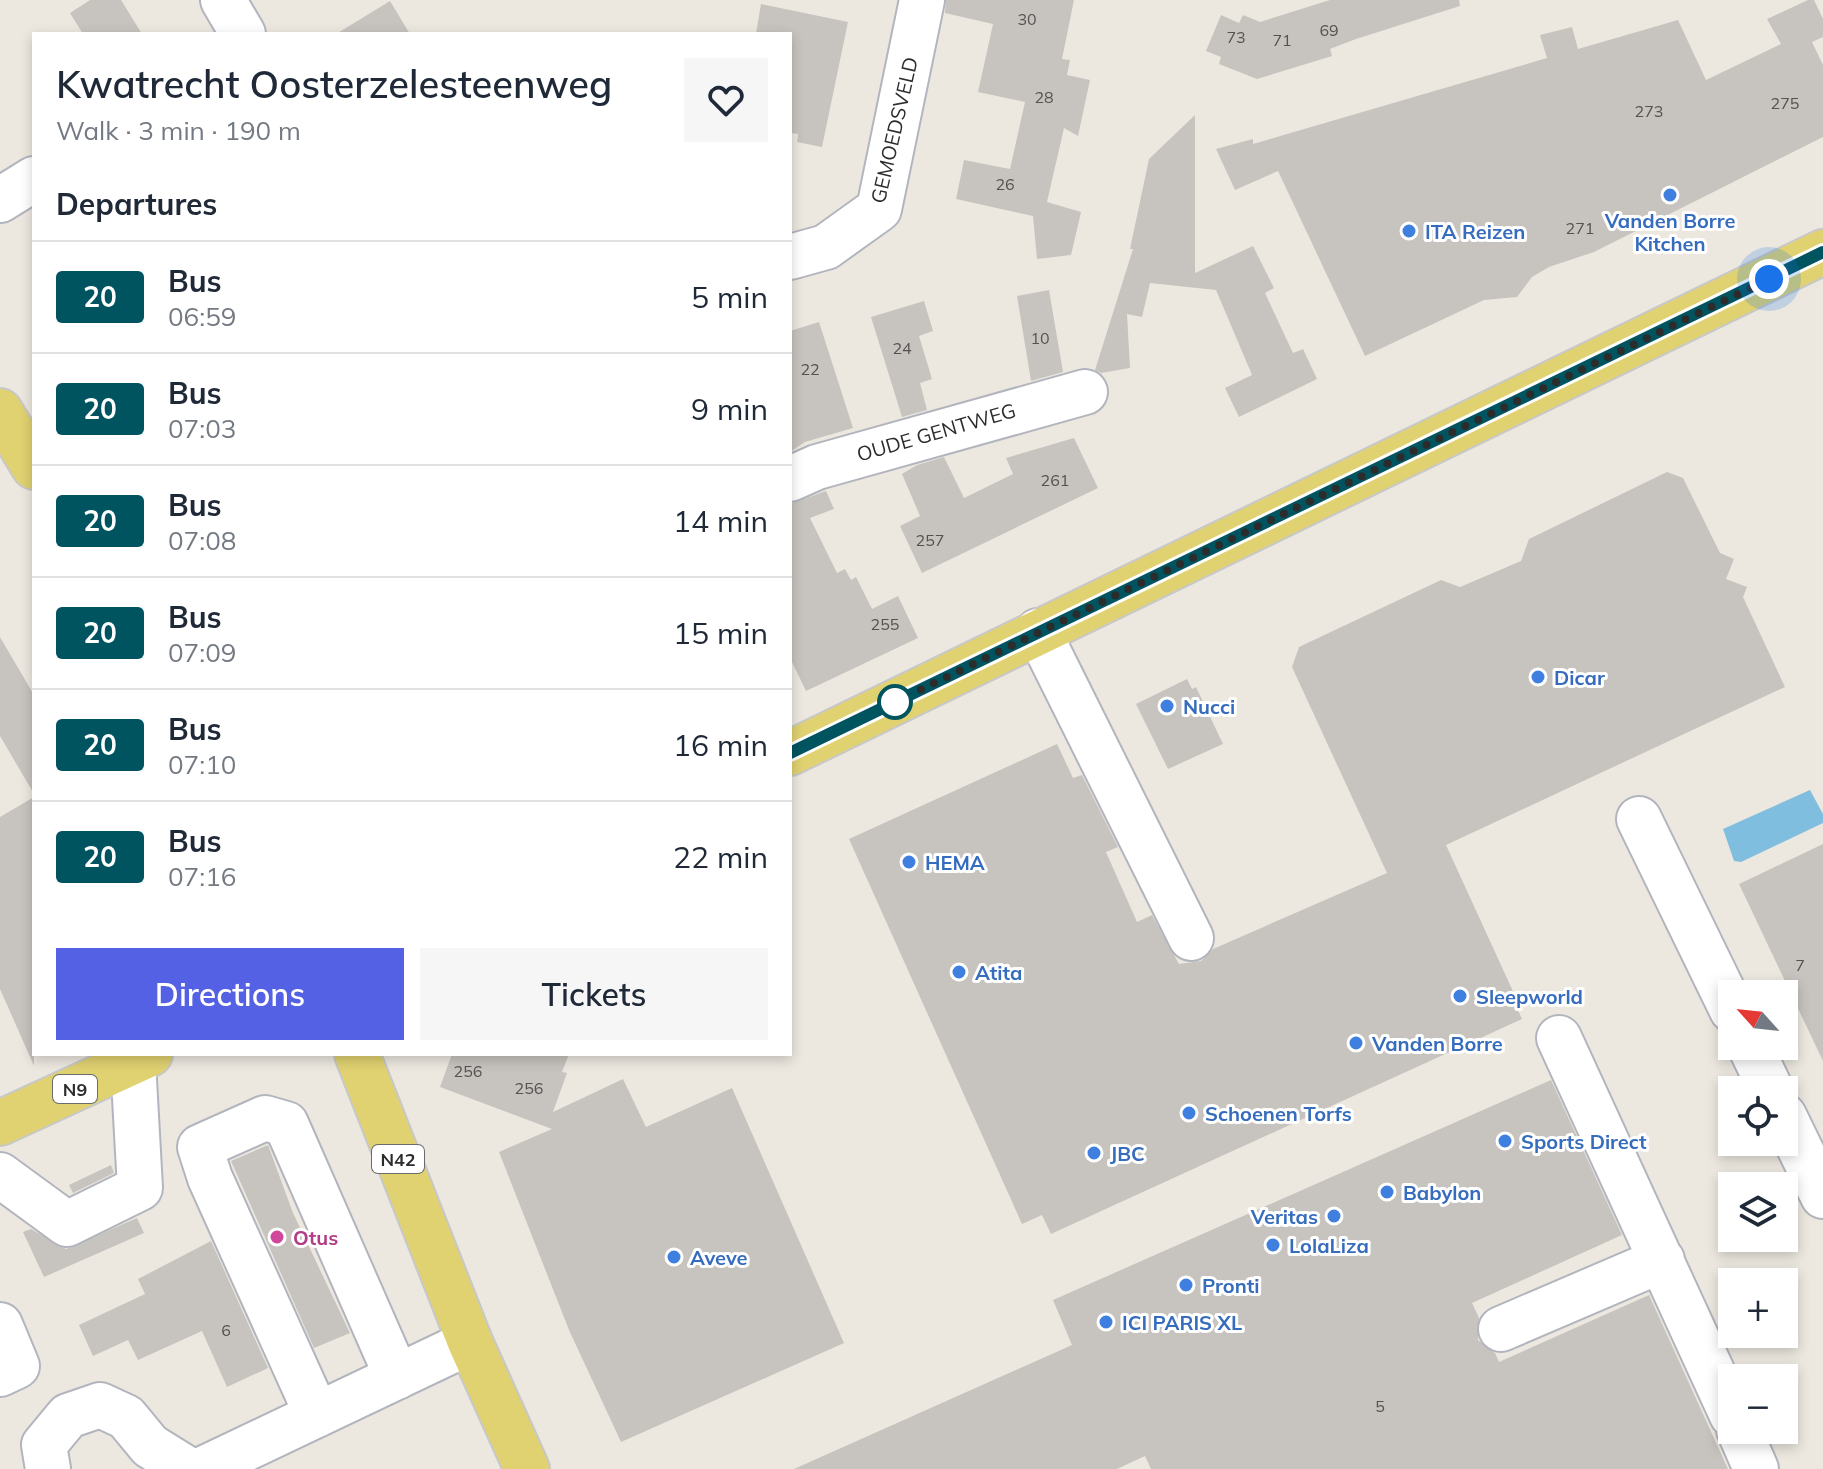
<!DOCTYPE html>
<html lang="en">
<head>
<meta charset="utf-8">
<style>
  body { margin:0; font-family:Mulish,sans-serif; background:#f6f6f7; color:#1f2937; height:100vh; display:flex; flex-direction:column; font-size:30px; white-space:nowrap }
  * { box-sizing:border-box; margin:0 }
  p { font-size:26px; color:#747a83 }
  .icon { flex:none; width:44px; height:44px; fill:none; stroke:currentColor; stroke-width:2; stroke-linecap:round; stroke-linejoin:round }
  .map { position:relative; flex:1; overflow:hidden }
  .sheet { position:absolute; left:32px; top:32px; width:760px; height:1024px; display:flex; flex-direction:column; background:#fff; border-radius:0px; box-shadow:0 4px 12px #0003 }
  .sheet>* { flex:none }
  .badge { padding:0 16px; border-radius:6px; font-size:28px; line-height:52px }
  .needle { width:52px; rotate:297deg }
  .buttons { position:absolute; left:1718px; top:980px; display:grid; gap:16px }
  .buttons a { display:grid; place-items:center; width:80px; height:80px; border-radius:0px; background:#fff; box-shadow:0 4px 12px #0003; font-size:40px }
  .you { position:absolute; width:40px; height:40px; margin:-20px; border:6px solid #fff; border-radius:50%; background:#1a73e8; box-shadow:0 0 0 12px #1a73e833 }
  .map>.badge { position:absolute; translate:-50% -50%; box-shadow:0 0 0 4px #fff }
  h2 { padding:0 24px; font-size:30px; line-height:72px }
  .round { display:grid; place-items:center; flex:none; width:84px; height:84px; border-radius:0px; background:#f6f6f7 }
  .headline { display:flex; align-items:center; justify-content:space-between; height:136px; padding:0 24px }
  h1 { font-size:38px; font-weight:600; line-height:60px }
  .cta { display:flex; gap:16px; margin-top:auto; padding:16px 24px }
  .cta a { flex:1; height:92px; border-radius:0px; background:#5461e4; color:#fff; font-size:32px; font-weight:600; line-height:92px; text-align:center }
  .cta a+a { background:#f6f6f7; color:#1f2937 }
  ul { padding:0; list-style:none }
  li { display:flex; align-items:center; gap:24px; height:112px; padding:0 24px; border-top:2px solid #e0e1e3 }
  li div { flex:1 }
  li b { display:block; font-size:30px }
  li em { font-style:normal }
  li .badge { min-width:88px; font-weight:700; text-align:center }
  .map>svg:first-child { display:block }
  .water { fill:#80bee0 }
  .building { fill:#c7c4bf }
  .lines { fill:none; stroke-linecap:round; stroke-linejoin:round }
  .minor-casing { stroke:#b3b5be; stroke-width:48 }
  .major-casing { stroke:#c8c8c8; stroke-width:48 }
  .minor { stroke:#fff; stroke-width:44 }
  .major { stroke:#e0d171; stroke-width:44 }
  .line-casing { stroke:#fff; stroke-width:18 }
  .line { stroke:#005460; stroke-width:12 }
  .walk { stroke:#2c2c2c; stroke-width:8; stroke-dasharray:0 14.4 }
  .shop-dot { fill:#3f7fe0; stroke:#fff; stroke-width:3 }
  .stop-dot { fill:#fff; stroke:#005460; stroke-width:4 }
  .hotel-dot { fill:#d1479c; stroke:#fff; stroke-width:3 }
  .labels { text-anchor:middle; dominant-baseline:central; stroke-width:6; stroke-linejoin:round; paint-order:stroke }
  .number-label { font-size:16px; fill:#535251 }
  .shield { fill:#fff; stroke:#6b6b6b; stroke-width:2 }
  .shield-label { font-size:18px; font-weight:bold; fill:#2c2c2c }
  .street-label { font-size:20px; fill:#2c2c2c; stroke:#fff }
  .shop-label { font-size:20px; font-weight:bold; fill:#366cbe; stroke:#fff; text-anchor:start }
  .hotel-label { font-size:20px; font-weight:bold; fill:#b23c85; stroke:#fff; text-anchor:start }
</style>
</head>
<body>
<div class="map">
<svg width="1823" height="1469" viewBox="0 0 1823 1469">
  <rect width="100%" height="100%" fill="#ece8e0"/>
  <path class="water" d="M1810,790L1823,814V823L1741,862L1734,861L1723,829Z"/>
  <path class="building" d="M90,0H121L142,34H83L70,13Z
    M946,0H1074L1062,59L1070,60L1067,75L1090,80L1078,136L1064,128L1047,202L1081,212L1071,255L1037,259L1033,216L956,199L964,160L1010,169L1025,102L978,92L993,24L945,13Z
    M1330,0H1459L1460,6L1356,39L1330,49L1332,56L1257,79L1219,64L1221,57L1206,51L1221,15L1239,23L1243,15L1260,22Z
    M1808,0H1814L1823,19V37L1812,42L1823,65V137L1594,252L1549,267L1532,277L1517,297L1484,300L1365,356L1278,171L1235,190L1216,149L1253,139V144L1547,58L1540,35L1572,27L1578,49L1678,20L1706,80L1781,44L1767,19Z
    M390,1L410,34H336Z
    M761,4L848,22L822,147L797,142L798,134L790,133V34H756Z
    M1195,115V273L1253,246L1274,288L1265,293L1293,353L1303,349L1317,379L1239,417L1225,388L1252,375L1216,290L1150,283L1142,317L1127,314L1130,368L1101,373L1095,370L1133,249H1130L1149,159Z
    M1049,290L1063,372L1031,381L1017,296Z
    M924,301L933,331L919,336L932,379L920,383L927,410L902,417L871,317Z
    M819,322L853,428L805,442L790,452V331Z
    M1074,438L1098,488L922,573L900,526L920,516L902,474L917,465L944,457L964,498L1013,474L1006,458Z
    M1667,472L1683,478L1720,553L1734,559L1726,579L1747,587L1743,597L1785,687L1446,845L1517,1000L1514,1002L1522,1019L1051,1234L1042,1215L1022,1224L849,839L1057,744L1073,778L1082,775L1118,847L1106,852L1137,922L1152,915L1179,964L1201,961L1213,949L1387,873L1292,667L1299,647L1441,580L1460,587L1521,561L1529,539Z
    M826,491L834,509L810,518L837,573L845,569L851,580L856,577L872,609L898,596L918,638L806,691L790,658V504Z
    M0,637L34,695V794L0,736Z
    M1187,679L1192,689L1196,687L1223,744L1168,769L1136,704Z
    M34,797V1066L0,989V817Z
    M1823,844V1061L1739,884Z
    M452,1054H569L562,1072L567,1073L553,1112L623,1079L646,1127L732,1088L844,1343L621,1442L569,1330L499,1152L552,1129L440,1087Z
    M1551,1080L1622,1235L1472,1303L1479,1318L1478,1340L1495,1353L1499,1362L1649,1295L1728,1469H1151L1145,1456L1117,1469H794L1072,1345L1053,1300Z
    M268,1145L293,1213L350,1333L314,1348L231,1161Z
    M111,1165L114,1173L73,1193L69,1185Z
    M137,1218L144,1233L44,1277L23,1232L31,1229L66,1249Z
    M211,1241L268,1368L227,1387L202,1331L138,1360L128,1340L93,1356L79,1325L145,1294L138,1279Z"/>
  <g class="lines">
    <g class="minor-casing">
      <path id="minor" d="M223,0L243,34
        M0,200L34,179
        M790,257L826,247L879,209L922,0
        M790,479L817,467L1085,392
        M1038,631L1191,938
        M1639,819L1732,1010
        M1559,1038L1732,1415
        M1750,1046L1771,1090
        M1784,1116L1823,1196
        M0,1175L67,1224L140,1188L133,1062
        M0,1325L17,1366L0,1374
        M1501,1329L1662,1260
        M317,1415L210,1178L200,1147L265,1118L286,1124L397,1377
        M1739,1430L1756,1469
        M48,1469L44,1445L68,1416L100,1405L126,1417L150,1446L187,1469
        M203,1469L470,1342"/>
    </g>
    <g class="major-casing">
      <path id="major" d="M0,411L34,467
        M790,753L1823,252
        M357,1054L470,1342L527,1469
        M0,1123L150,1054"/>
    </g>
    <use href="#minor" class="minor"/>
    <use href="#major" class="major"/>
  </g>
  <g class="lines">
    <g class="line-casing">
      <path id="line" d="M790,753L1823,252"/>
    </g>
    <use href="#line" class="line"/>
    <path class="walk" d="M895,702L1769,279"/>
  </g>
  <g class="shop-dot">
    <circle cx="1670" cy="195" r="8"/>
    <circle cx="1409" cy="231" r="8"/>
    <circle cx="1538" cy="677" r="8"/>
    <circle cx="1167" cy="706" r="8"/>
    <circle cx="909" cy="862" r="8"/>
    <circle cx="959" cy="972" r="8"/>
    <circle cx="1460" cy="996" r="8"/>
    <circle cx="1356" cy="1043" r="8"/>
    <circle cx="1189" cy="1113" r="8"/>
    <circle cx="1505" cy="1141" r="8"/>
    <circle cx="1094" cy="1153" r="8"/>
    <circle cx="1387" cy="1192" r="8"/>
    <circle cx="1334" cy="1216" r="8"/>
    <circle cx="1273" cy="1245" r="8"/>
    <circle cx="674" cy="1257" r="8"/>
    <circle cx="1186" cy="1285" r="8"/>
    <circle cx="1106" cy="1322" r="8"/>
  </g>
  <circle class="stop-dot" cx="895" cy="702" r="16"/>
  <circle class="hotel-dot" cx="277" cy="1237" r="8"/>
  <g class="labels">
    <g class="number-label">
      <text x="1027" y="19">30</text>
      <text x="1329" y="30">69</text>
      <text x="1236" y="37">73</text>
      <text x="1282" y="40">71</text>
      <text x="1044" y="97">28</text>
      <text x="1785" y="103">275</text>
      <text x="1649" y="111">273</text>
      <text x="1005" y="184">26</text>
      <text x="1580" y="228">271</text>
      <text x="1040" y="338">10</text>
      <text x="902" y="348">24</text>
      <text x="810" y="369">22</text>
      <text x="1055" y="480">261</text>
      <text x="930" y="540">257</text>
      <text x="885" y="624">255</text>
      <text x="1800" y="965">7</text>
      <text x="468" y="1071">256</text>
      <text x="529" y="1088">256</text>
      <text x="226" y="1330">6</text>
      <text x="1380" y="1406">5</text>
    </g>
    <g class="shield">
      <rect x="53" y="1075" width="44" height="28" rx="6"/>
      <rect x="372" y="1145" width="52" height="28" rx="6"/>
    </g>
    <g class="shield-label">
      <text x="75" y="1089">N9</text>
      <text x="398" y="1159">N42</text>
    </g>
    <g class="street-label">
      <text transform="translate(894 130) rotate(-77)">GEMOEDSVELD</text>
      <text transform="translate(936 432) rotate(-16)">OUDE GENTWEG</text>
    </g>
    <g class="shop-label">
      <text x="1670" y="220" text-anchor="middle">Vanden Borre<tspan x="1670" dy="23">Kitchen</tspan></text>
      <text x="1425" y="231">ITA Reizen</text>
      <text x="1554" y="677">Dicar</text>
      <text x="1183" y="706">Nucci</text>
      <text x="925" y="862">HEMA</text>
      <text x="975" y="972">Atita</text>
      <text x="1476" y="996">Sleepworld</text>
      <text x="1372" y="1043">Vanden Borre</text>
      <text x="1205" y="1113">Schoenen Torfs</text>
      <text x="1521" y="1141">Sports Direct</text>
      <text x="1110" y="1153">JBC</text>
      <text x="1403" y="1192">Babylon</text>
      <text x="1318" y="1216" text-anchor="end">Veritas</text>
      <text x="1289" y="1245">LolaLiza</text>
      <text x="690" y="1257">Aveve</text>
      <text x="1202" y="1285">Pronti</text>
      <text x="1122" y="1322">ICI PARIS XL</text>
    </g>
    <g class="hotel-label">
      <text x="293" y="1237">Otus</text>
    </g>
  </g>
</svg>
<div class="buttons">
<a><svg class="needle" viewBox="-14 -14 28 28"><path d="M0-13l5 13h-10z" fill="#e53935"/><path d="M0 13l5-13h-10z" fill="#747a83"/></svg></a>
<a><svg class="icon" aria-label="locate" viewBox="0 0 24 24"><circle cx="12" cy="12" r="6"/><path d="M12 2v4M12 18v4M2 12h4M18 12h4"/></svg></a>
<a><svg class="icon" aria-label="layers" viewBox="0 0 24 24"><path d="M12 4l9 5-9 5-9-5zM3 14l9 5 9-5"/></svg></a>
<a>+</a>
<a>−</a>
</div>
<div class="you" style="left:1769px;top:279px"></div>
<section class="sheet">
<div class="headline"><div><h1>Kwatrecht Oosterzelesteenweg</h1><p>Walk · 3 min · 190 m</p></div><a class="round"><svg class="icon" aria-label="heart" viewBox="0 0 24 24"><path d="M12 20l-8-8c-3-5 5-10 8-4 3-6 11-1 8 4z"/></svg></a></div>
<h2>Departures</h2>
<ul>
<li><span class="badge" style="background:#005460;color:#fff">20</span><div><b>Bus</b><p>06:59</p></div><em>5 min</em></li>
<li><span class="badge" style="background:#005460;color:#fff">20</span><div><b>Bus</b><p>07:03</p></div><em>9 min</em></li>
<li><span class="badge" style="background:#005460;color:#fff">20</span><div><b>Bus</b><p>07:08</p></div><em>14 min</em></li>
<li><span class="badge" style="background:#005460;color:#fff">20</span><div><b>Bus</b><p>07:09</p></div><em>15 min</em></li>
<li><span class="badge" style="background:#005460;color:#fff">20</span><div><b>Bus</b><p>07:10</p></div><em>16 min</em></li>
<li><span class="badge" style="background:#005460;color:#fff">20</span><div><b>Bus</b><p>07:16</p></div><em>22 min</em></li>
</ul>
<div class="cta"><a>Directions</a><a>Tickets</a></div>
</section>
</div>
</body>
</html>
